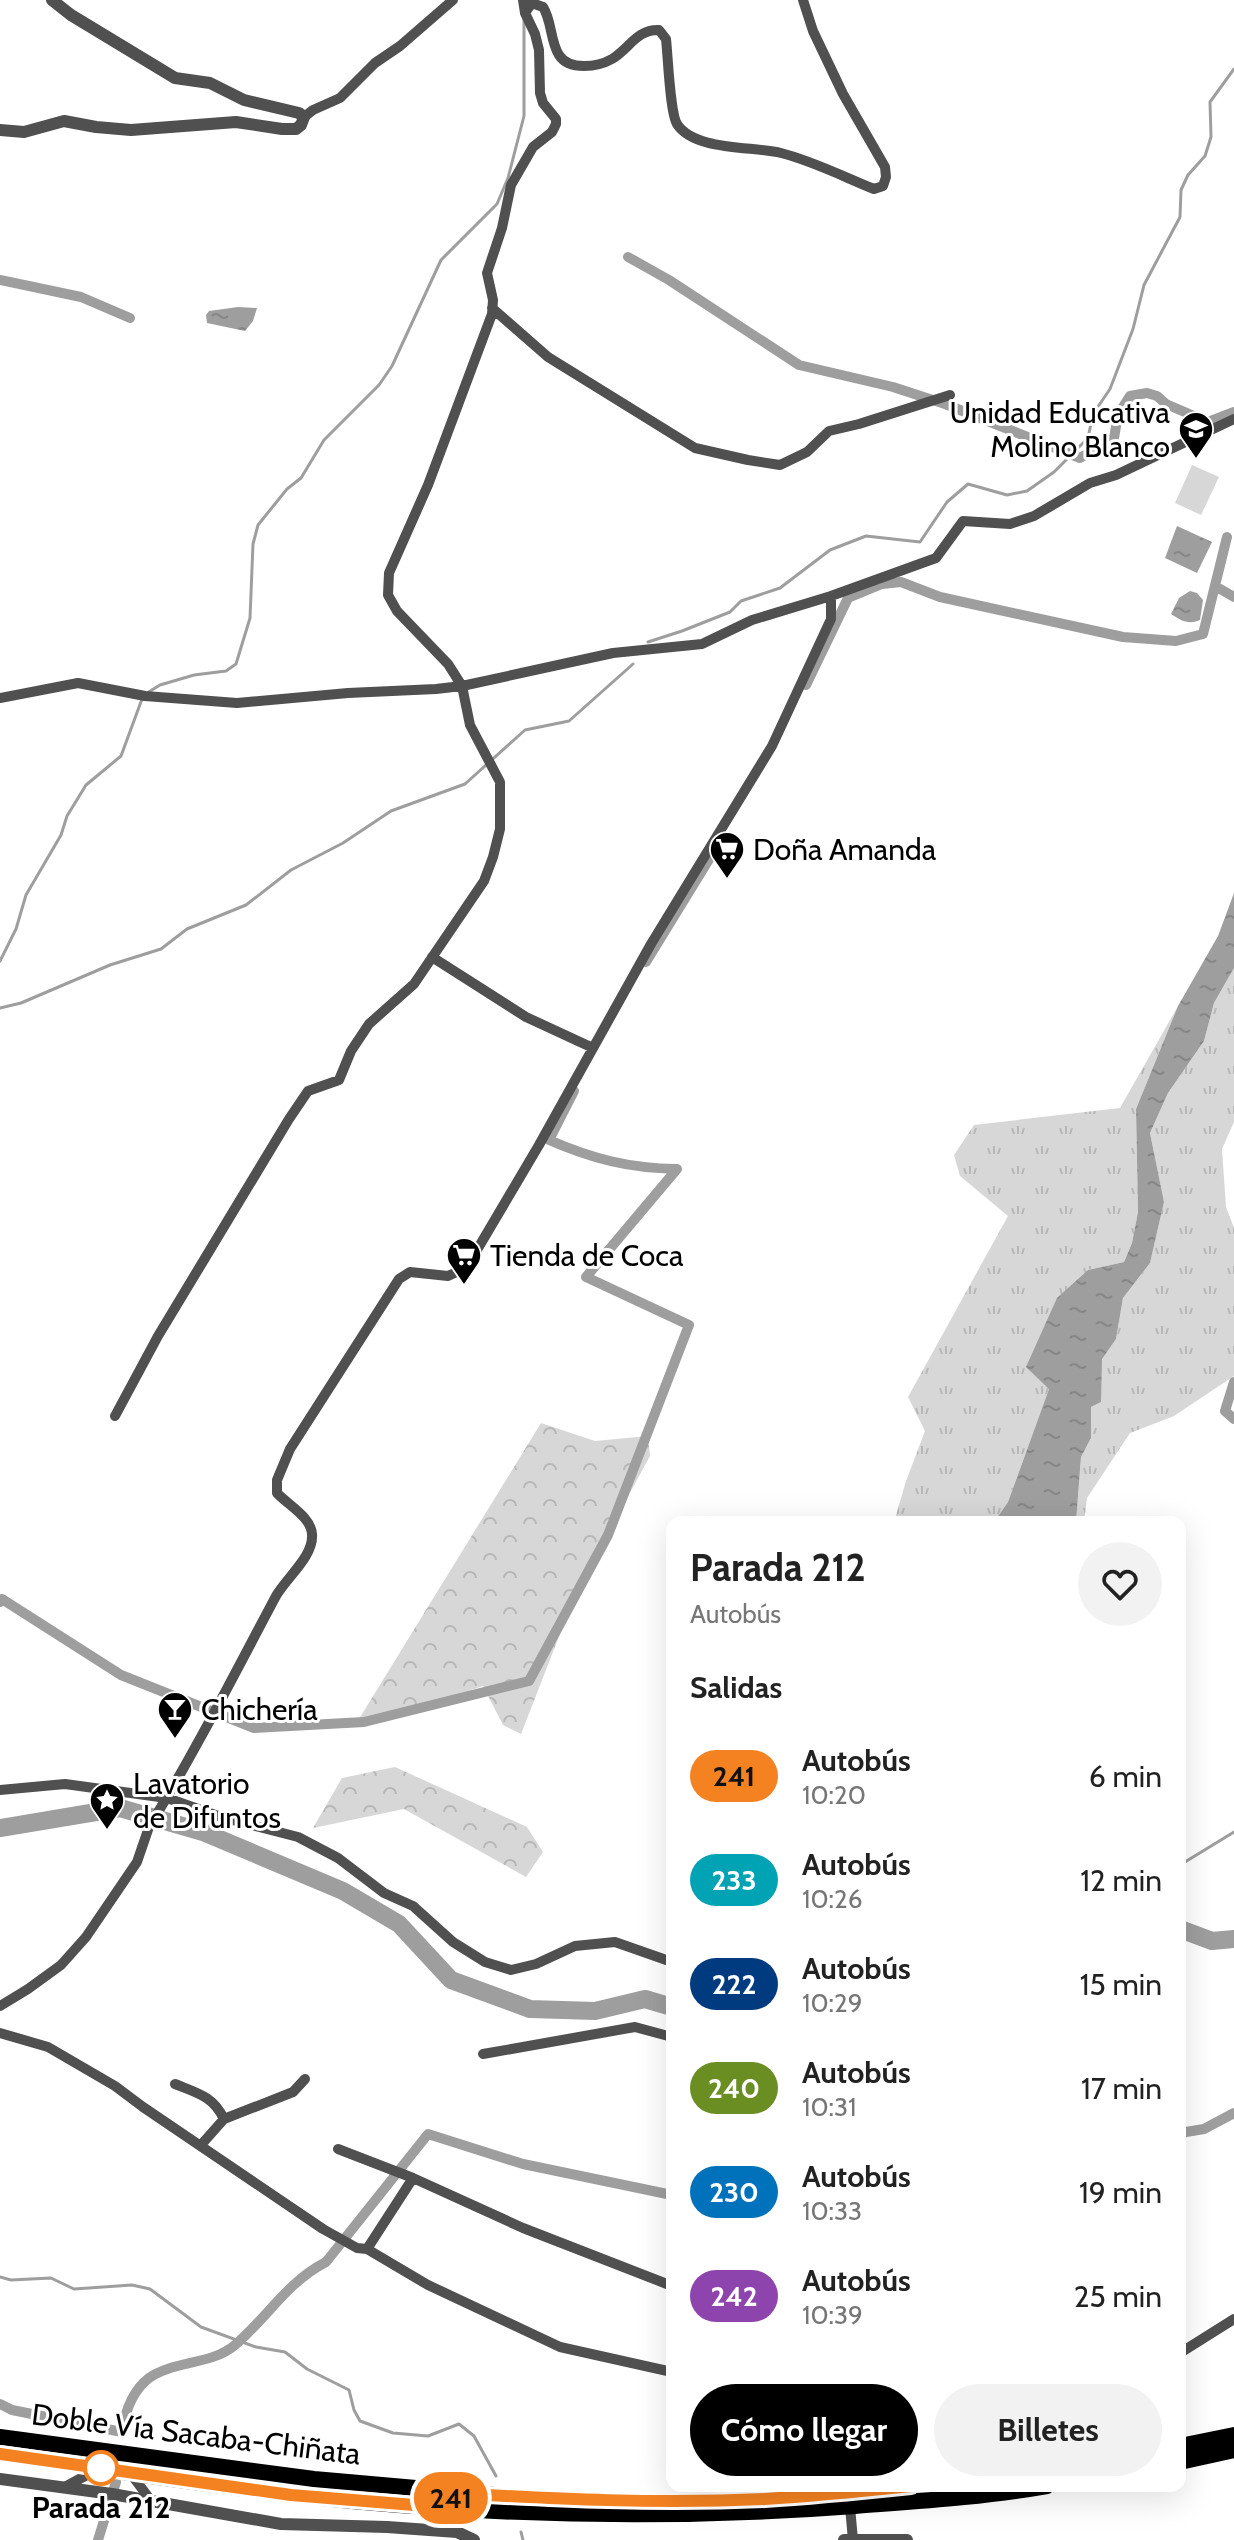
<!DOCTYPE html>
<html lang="es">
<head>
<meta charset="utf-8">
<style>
  body { margin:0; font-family:Cabin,sans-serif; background:#f2f2f2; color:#222; height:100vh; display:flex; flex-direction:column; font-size:30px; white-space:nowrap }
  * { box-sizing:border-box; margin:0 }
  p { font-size:26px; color:#767676 }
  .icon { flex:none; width:44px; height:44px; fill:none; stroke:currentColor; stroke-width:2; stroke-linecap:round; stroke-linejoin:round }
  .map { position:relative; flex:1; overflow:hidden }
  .drawer { position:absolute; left:666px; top:1516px; width:520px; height:976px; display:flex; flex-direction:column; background:#fff; border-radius:16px; box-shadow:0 8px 32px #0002 }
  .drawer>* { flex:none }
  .badge { padding:0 16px; border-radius:26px; font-size:28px; line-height:52px }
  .map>.badge { position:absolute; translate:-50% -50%; box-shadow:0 0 0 4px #fff }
  h2 { padding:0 24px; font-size:30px; line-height:72px }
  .round { display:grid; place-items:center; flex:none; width:84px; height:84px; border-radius:42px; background:#f2f2f2 }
  .head { display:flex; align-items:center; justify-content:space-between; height:136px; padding:0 24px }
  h1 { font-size:38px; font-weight:700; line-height:60px }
  .action { display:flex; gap:16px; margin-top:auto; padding:16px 24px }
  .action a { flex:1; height:92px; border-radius:48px; background:#000; color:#fff; font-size:32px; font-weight:700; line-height:92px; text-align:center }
  .action a+a { background:#f2f2f2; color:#222 }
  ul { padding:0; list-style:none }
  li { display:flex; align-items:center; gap:24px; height:104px; padding:0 24px }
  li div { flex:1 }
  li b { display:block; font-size:30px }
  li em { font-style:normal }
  li .badge { min-width:88px; font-weight:700; text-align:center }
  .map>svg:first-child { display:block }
  .grass { fill:url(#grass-tufts) }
  .forest { fill:url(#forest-crowns) }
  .pitch { fill:#d7d7d7 }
  .water { fill:url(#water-ripples) }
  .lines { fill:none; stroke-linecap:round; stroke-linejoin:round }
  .stream { stroke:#9e9e9e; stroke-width:3 }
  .canal { stroke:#9e9e9e; stroke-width:10 }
  .river { stroke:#9e9e9e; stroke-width:18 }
  .minor { stroke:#505050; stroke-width:10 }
  .tertiary { stroke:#505050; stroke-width:12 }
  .trunk { stroke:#000; stroke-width:16 }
  .line-casing { stroke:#fff; stroke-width:18 }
  .line { stroke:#f58220; stroke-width:12 }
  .stop-dot { fill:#fff; stroke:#f58220; stroke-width:4 }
  .labels { text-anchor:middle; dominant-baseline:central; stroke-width:6; stroke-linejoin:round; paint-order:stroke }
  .poi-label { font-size:30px; fill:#000; stroke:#fff; text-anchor:start }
  .street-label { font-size:30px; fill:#000; stroke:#fff }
  .stop-label { font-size:30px; font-weight:bold; fill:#000; stroke:#fff }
</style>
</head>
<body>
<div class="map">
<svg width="1234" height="2540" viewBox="0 0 1234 2540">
  <defs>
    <pattern id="grass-tufts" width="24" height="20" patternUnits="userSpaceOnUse" patternTransform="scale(2)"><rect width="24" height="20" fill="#d7d7d7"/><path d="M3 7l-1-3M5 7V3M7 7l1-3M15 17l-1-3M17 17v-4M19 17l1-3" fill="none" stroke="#b7b7b7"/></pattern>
    <pattern id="forest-crowns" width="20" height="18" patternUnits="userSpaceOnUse" patternTransform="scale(2)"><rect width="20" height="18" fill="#d7d7d7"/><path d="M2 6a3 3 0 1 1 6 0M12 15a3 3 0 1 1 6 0" fill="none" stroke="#b7b7b7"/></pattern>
    <pattern id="water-ripples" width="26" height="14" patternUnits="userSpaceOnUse" patternTransform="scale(2)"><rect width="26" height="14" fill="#9e9e9e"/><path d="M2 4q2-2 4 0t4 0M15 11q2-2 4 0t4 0" fill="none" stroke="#868686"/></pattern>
  </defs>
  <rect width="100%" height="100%" fill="#fff"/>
  <path class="grass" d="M1234,968V1122L1222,1149L1226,1207L1234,1228V1376L1174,1416L1130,1433L1087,1498L1084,1522H1076L1081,1457L1091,1438V1407L1101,1402V1359L1116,1339L1123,1298L1150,1263L1164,1202L1150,1133L1168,1093L1204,1041L1214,1003Z
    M1178,1006L1136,1109L1138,1212L1132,1243L1124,1262L1088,1270L1049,1389L1008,1502L994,1522H894L906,1481L925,1431L908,1397L1008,1216L960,1176L954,1155L974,1125L1120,1108Z"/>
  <path class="forest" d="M541,1423L595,1441L648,1436L650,1456L578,1588L521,1734L503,1725L483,1686L439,1701L359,1719Z
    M395,1767L527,1827L543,1852L526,1877L404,1809L313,1828L342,1778Z"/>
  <path class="pitch" d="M1192,465L1219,477L1201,515L1175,503Z"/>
  <path class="water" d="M238,307L257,308L253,321L245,331L207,323L206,315L209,311Z
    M1177,526L1212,542L1197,573L1165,558Z
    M1190,591L1197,593L1203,600L1200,620C1188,625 1182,621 1171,614L1179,598Z
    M1234,893V968L1214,1003L1204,1041L1168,1093L1150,1133L1164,1202L1150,1263L1123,1298L1116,1339L1102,1359L1101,1402L1091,1407V1438L1081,1457L1076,1522H994L1008,1502L1049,1389L1026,1367L1057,1298L1088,1270L1124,1262L1132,1243L1138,1212L1136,1109L1178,1006L1218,936Z"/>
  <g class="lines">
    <path class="stream" d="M648,642L682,631L730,612L741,601L780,588L830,550L866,536L920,542L947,502L968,484L1007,495L1027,491L1054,472L1088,438L1093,414L1110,389L1133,329L1144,285L1180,217L1181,190L1188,175L1205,156L1211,137L1210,102L1234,69
      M147,693L160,685L194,675L226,671L236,664L250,618L253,544L258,525L287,489L301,478L324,440L379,385L392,366L441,260L497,204L508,178L524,116V20
      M0,961L16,929L26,895L61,835L67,816L86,785L121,756L142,699
      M0,1008L21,1003L110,965L161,949L187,929L246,905L291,870L343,843L391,811L465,784L525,730L569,721L633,664
      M1180,1865L1234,1832
      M0,2277L11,2280L51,2278L74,2289L132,2285L150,2289L201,2327L256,2347L285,2352L307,2369L349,2390L354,2410L360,2421L393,2433L428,2436L459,2424L474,2436L496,2476
      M521,2532L523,2540"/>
    <path class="canal" d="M628,257L669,280L799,365L893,387L945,404L1080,458L1114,438L1118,415L1130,396L1147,393L1157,396L1166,404L1208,422L1234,412
      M0,280L81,297L130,318
      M1215,586L1234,597
      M806,685L848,598L882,584L901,582L940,597L1123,637L1176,641L1203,634L1227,537
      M646,962L713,853
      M1234,1382L1225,1411L1234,1419
      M0,1602L2,1599L121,1675L254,1728L364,1722L529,1681L608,1535L689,1325L586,1277L677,1169C628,1168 593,1159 549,1140L574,1091
      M1180,2133L1204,2129L1234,2113
      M0,2404L12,2410L122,2432C125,2412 132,2391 149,2378C172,2361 212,2365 235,2345C267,2318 287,2282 326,2262L428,2134L523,2164L672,2195
      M98,2540L116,2482"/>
    <path class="river" d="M0,1828L120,1808L203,1832L343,1891L399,1924L451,1980L530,2009L595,2011L645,1999L672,2007
      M1180,1929L1212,1941L1234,1939"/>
    <path class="minor" d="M525,13L532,3L543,7C552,21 550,41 559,55C569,71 598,67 612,59C629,49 637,29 659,30L666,39C668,56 670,113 677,124C694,151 753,146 781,153C813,161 844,177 874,189L883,186L886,177L885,167L843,94L813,31L803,0
      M304,117L313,110L340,98L375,63L400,46L453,0
      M492,308L548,357L695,448L748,460L780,465L807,452L829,431L859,424L950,395
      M0,698L78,683L145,696L237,703L348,693L436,689L462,686L613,653L702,644L752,620L831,596L936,558L963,521L1010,524L1034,516L1090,483L1116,475L1234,419
      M432,957L526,1017L593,1048
      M115,1416L158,1336L289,1119L308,1091L339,1080L351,1051L369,1024L414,984L484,881L493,857L500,829V782L470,725L462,686L448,664L397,611L388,595L389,573L428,485L492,314L493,300L487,273L502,228L511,185L533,147L552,132L556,124V119L543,103L540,93L539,50L535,34L525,13L523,0
      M0,1790L65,1784L167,1798L221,1817L298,1837L338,1858L384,1893L413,1906L453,1942L485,1962L511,1970L536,1964L575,1946L615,1942L672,1962
      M0,2006L28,1989L61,1965L86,1937L137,1862L149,1827C195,1752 235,1673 276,1596C287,1577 314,1556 312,1534C311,1517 288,1505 277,1493V1480L290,1449L399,1279L410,1272L448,1276L461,1270L474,1255L539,1145L651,944L772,746L831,619V596
      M0,2033L48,2047L115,2086L143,2107L323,2229L357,2248L367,2249L428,2285L560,2347L672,2372
      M483,2054L635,2027L672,2037
      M175,2084C197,2093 213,2096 224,2119
      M201,2145L224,2119L293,2092L305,2079
      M338,2149L413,2178L523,2228L672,2286
      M367,2249L413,2178
      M1180,2353L1234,2319
      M131,2474L152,2502
      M63,2488L96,2470
      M850,2507L853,2540"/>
    <path class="tertiary" d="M0,130L24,132L64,121L96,127L131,130L236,122L282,129H296L301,125L304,117L299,113L244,100L210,83L175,78L71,15L52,0
      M0,2479L112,2494L281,2524L387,2527L457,2532L474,2540
      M844,2540H907"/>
    <path class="trunk" d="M0,2437L314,2479L541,2499L637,2501L765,2499L911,2486
      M1180,2446L1234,2435
      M0,2454C98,2468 195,2484 294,2495C480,2516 668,2520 855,2506C919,2501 984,2497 1047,2486
      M1180,2462L1234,2450"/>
  </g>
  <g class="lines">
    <g class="line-casing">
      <path id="line" d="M0,2454L291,2495L451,2508L452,2493C556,2499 660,2504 765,2499C813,2496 863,2491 911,2486"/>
    </g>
    <use href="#line" class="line"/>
  </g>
  <defs>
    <g id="school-pin" transform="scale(1.8)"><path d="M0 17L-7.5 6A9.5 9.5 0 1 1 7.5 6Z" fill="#000" stroke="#fff"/><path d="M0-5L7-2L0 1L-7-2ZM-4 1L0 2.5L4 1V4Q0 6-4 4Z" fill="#fff"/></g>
    <g id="supermarket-pin" transform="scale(1.8)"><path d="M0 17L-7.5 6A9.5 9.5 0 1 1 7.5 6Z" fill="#000" stroke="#fff"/><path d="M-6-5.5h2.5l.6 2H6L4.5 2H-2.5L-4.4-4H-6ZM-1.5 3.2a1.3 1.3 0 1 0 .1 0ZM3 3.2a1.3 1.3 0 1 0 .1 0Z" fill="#fff"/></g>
    <g id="bar-pin" transform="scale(1.8)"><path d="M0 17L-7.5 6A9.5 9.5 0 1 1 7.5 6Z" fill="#000" stroke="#fff"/><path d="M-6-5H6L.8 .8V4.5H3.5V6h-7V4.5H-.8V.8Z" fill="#fff"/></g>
    <g id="sight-pin" transform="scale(1.8)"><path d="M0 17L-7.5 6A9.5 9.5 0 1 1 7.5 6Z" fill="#000" stroke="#fff"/><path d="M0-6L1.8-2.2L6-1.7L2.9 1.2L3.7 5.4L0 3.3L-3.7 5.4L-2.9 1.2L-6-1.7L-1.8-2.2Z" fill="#fff"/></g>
  </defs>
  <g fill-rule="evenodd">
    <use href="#school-pin" x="1196" y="429"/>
    <use href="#supermarket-pin" x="727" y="849"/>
    <use href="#supermarket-pin" x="464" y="1255"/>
    <use href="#bar-pin" x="175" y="1709"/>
    <use href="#sight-pin" x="107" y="1800"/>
  </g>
  <circle class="stop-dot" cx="101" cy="2468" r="16"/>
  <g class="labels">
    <g class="poi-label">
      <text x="1170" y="412" text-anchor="end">Unidad Educativa<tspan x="1170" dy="34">Molino Blanco</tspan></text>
      <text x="753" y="849">Doña Amanda</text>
      <text x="490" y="1255">Tienda de Coca</text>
      <text x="201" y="1709">Chichería</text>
      <text x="133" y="1783">Lavatorio<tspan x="133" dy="34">de Difuntos</tspan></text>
    </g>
    <g class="street-label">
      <text transform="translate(196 2434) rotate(7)">Doble Vía Sacaba-Chiñata</text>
    </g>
    <g class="stop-label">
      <text x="101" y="2507">Parada 212</text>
    </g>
  </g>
</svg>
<b class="badge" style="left:451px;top:2498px;background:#f58220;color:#111">241</b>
<section class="drawer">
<div class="head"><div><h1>Parada 212</h1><p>Autobús</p></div><a class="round"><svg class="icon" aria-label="heart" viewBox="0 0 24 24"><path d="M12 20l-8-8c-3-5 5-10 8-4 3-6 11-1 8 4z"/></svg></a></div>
<h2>Salidas</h2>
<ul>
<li><span class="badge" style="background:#f58220;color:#111">241</span><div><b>Autobús</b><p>10:20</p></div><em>6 min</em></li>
<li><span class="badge" style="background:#00a3b4;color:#fff">233</span><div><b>Autobús</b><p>10:26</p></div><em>12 min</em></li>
<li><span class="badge" style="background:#003b80;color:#fff">222</span><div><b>Autobús</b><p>10:29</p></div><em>15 min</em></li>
<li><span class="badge" style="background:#6b8e23;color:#fff">240</span><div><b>Autobús</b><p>10:31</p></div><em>17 min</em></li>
<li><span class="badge" style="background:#0072bc;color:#fff">230</span><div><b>Autobús</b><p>10:33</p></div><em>19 min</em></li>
<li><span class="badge" style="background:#8e44ad;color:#fff">242</span><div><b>Autobús</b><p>10:39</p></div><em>25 min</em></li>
</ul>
<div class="action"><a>Cómo llegar</a><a>Billetes</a></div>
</section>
</div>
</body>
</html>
